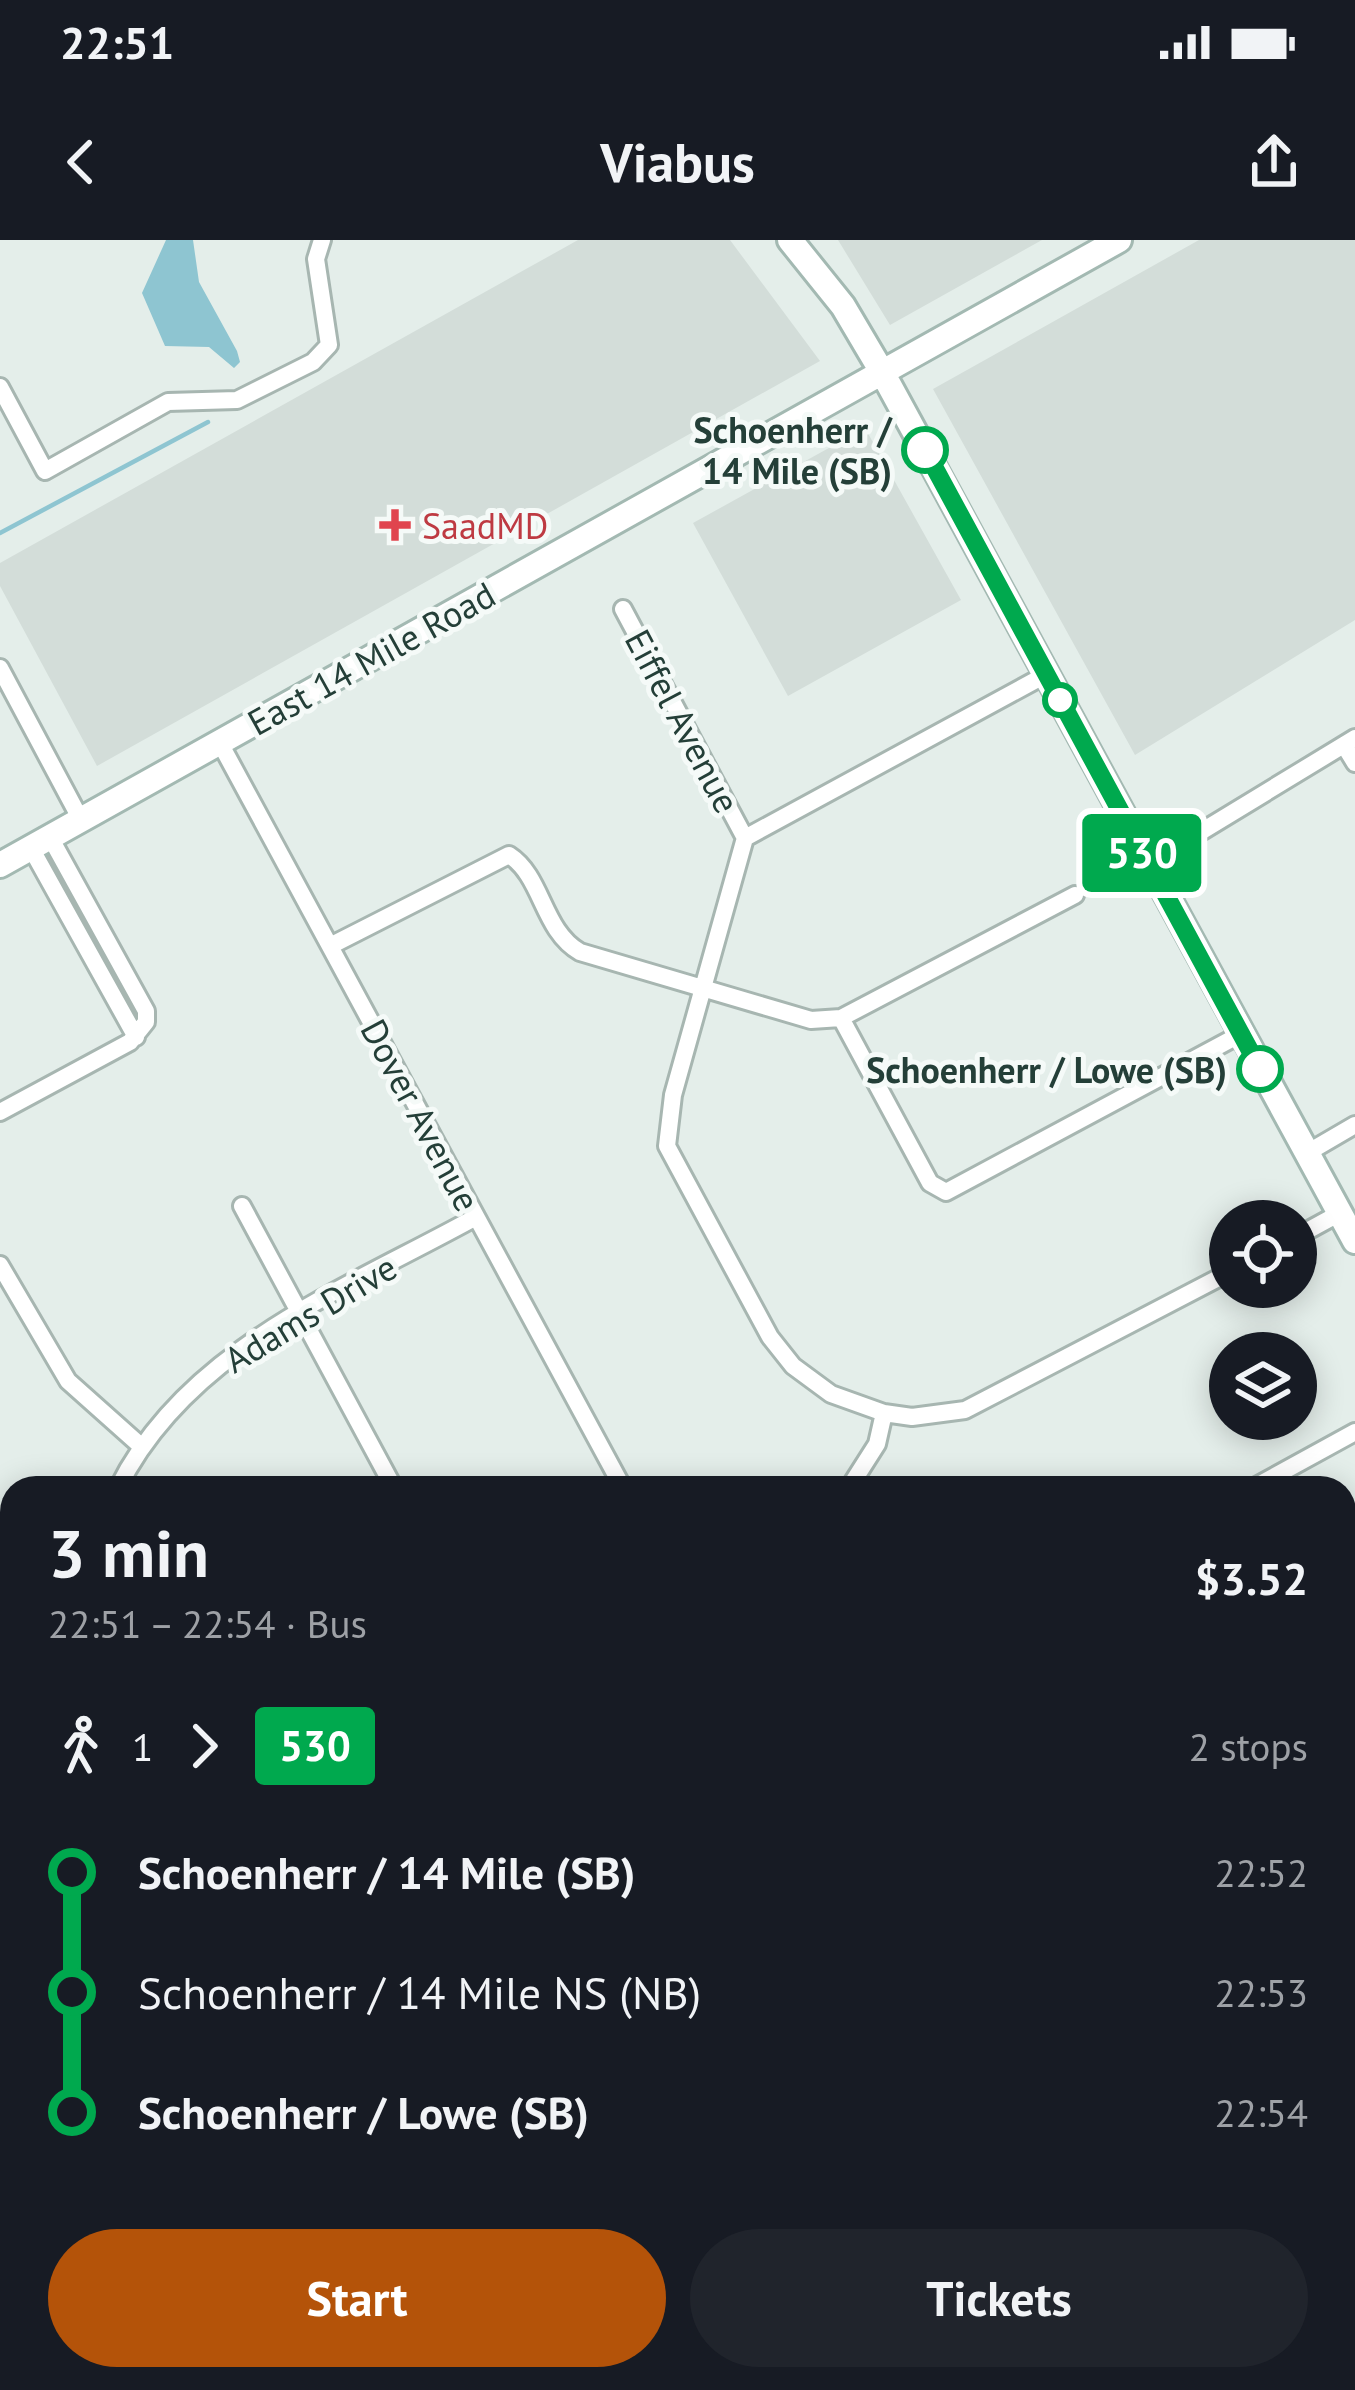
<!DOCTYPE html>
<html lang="en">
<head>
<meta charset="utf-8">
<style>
  body { margin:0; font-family:"PT Sans",sans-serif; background:#20242c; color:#f1f3f6; height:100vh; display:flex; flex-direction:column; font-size:45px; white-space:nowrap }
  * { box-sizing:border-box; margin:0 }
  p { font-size:39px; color:#9ea1a6 }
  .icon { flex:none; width:66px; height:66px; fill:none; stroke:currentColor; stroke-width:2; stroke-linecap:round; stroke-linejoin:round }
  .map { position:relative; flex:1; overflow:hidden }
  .panel { position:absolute; left:0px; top:1236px; width:1356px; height:915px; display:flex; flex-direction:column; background:#171b24; border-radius:36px 36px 0 0; box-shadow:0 6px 30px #0003 }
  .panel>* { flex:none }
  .badge { padding:0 24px; border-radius:9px; font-size:42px; line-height:78px }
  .buttons { position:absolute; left:1209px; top:960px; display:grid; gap:24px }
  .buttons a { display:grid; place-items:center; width:108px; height:108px; border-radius:50%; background:#171b24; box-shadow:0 6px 30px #0003; font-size:60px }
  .map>.badge { position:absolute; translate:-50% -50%; box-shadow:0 0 0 6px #fff }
  .legs { display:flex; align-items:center; gap:18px; height:132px; padding:0 48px; font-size:39px }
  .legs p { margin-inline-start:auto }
  .headline { display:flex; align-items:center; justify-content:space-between; height:204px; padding:0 48px }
  h1 { font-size:66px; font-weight:700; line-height:90px }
  .primary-button { display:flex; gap:24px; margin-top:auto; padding:24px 48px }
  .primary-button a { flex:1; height:138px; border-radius:72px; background:#b45309; color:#fff; font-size:48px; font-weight:700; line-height:138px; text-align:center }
  .primary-button a+a { background:#20242c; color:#f1f3f6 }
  ul { padding:0 48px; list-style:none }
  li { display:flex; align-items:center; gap:42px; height:120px; font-size:45px }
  li i { display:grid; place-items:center; width:18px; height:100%; margin:0 15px; background:currentColor }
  li i::after { content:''; width:30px; height:30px; margin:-15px; border:9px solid; border-radius:50%; background:#171b24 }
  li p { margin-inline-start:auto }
  li:first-child i { background:linear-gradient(#0000 50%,currentColor 0) }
  li:last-child i { background:linear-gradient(currentColor 50%,#0000 0) }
  .status { display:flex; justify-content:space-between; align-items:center; height:84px; padding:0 60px; background:#171b24; direction:ltr }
  .status svg { height:33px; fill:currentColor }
  header { display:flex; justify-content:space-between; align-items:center; height:156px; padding:0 48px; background:#171b24; font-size:54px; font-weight:700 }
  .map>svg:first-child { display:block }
  .built { fill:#d3ddd9 }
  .green { fill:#bedec7 }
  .water { fill:#8ec5d1 }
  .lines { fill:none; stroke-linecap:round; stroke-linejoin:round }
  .stream { stroke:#8ec5d1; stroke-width:4.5 }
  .street-casing { stroke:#a7b6b1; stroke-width:22 }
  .secondary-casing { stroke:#a3b9b2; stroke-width:30 }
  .street { stroke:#fff; stroke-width:16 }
  .secondary { stroke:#fff; stroke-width:24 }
  .line-1-casing { stroke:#fff; stroke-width:27 }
  .line-1 { stroke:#00a94e; stroke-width:18 }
  .stop-1-dot { fill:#fff; stroke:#00a94e; stroke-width:6 }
  .health-dot { fill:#e0444e; stroke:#f5faf8; stroke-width:4.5 }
  .labels { text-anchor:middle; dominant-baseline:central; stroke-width:10; stroke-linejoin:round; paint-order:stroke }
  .stop-label { font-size:36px; font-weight:bold; fill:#243f38; stroke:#f5faf8; text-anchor:end }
  .health-label { font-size:36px; fill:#be3a42; stroke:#f5faf8; text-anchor:start }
  .street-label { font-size:36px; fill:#243f38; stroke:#f5faf8 }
</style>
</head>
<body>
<div class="status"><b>22:51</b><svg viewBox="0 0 49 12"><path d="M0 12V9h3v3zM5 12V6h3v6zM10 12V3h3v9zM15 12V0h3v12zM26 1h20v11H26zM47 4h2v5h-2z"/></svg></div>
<header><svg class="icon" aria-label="back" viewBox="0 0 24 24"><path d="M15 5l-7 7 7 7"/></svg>Viabus<svg class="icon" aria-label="share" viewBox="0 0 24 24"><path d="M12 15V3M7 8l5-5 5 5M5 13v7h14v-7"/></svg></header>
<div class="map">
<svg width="1355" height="2150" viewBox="0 0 1355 2150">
  <rect width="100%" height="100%" fill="#e4eeea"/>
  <path class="built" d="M578,0H730L820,121L97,526L0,346V323Z
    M838,0H1042L890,85Z
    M1199,0H1355V380L1135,515L933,149Z
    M865,188L961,360L788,456L693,283Z"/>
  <path class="green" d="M0,1647L12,1669V2139H268L274,2150H0Z"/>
  <path class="water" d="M166,0H193L199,42L237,111L240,122L234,128L209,107L165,106L142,53Z"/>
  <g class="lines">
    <path class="stream" d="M0,293L208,182"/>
    <g class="street-casing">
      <path id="street" d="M0,147L45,231L168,162L237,160L313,122L329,105L316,19L322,0
        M623,369L745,598L673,855L667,906L770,1097L793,1126L831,1154L884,1173L912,1177L965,1170L1230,1032
        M0,428L81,580
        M220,503L623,1248
        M1344,505L1355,523
        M745,598L1047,434
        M31,608L136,797
        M1148,624L1355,498
        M330,706L509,615C543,637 542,690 580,712L811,780L841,778L930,943L946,952L1241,794
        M841,778L1075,655
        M0,872L130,802L146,782V771L50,597
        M1307,913L1355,885
        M242,966L394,1248
        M1296,997L1340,973
        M0,1025L68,1141L142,1207
        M118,1248C187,1108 348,1048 476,977
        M849,1248L877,1204L884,1173
        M1253,1248L1355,1192
        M0,1398L12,1405
        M1344,1468L1355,1462
        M1344,1697L1355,1691
        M1344,1811L1355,1831
        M1344,2055L1355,2050
        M392,2139L406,2150
        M889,2139L895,2150
        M1116,2139L1122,2150
        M743,2150L763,2139"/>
    </g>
    <g class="secondary-casing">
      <path id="secondary" d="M790,0L843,66L882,132L1355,1001
        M0,625L1119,0"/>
    </g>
    <use href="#street" class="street"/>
    <use href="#secondary" class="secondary"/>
  </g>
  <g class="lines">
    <g class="line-1-casing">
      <path id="line-1" d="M925,210L1260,829"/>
    </g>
    <use href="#line-1" class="line-1"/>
  </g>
  <g class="stop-1-dot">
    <circle cx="925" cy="210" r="21"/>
    <circle cx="1060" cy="460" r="15"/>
    <circle cx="1260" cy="829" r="21"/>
  </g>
  <path class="health-dot" d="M389 267h12v12h12v12h-12v12h-12v-12h-12v-12h12z"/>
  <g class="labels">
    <g class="stop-label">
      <text x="892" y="189">Schoenherr /<tspan x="892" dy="41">14 Mile (SB)</tspan></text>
      <text x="1227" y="829">Schoenherr / Lowe (SB)</text>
    </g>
    <g class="health-label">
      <text x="422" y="285">SaadMD</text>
    </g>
    <g class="street-label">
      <text transform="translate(371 418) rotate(-29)">East 14 Mile Road</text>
      <text transform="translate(683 481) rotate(62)">Eiffel Avenue</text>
      <text transform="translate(421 875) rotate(62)">Dover Avenue</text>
      <text transform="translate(310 1073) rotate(-31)">Adams Drive</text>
    </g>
  </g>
</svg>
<div class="buttons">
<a><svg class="icon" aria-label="locate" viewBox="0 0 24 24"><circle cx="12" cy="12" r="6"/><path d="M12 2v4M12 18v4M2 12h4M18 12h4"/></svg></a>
<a><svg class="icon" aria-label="layers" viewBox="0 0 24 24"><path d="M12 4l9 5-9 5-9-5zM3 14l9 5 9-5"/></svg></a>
</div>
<b class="badge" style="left:1142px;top:613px;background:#00a94e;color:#fff">530</b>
<section class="panel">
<div class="headline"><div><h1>3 min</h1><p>22:51 – 22:54 · Bus</p></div><b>$3.52</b></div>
<div class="legs"><svg class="icon" aria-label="walk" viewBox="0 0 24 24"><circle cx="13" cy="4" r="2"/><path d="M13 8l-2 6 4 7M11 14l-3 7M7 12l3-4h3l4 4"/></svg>1<svg class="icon" aria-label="forward" viewBox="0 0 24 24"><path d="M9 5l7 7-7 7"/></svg><b class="badge" style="background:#00a94e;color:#fff">530</b><p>2 stops</p></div>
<ul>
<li><i style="color:#00a94e"></i><b>Schoenherr / 14 Mile (SB)</b><p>22:52</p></li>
<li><i style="color:#00a94e"></i><span>Schoenherr / 14 Mile NS (NB)</span><p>22:53</p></li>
<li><i style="color:#00a94e"></i><b>Schoenherr / Lowe (SB)</b><p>22:54</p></li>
</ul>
<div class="primary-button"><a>Start</a><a>Tickets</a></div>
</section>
</div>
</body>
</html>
